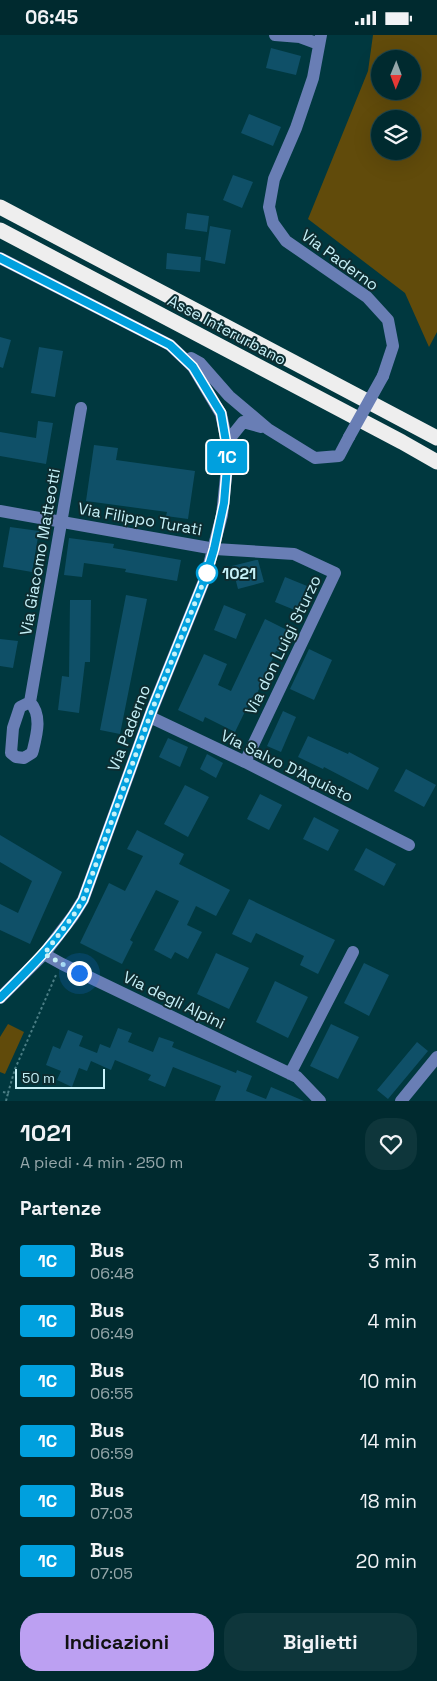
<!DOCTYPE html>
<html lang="it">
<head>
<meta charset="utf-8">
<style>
  body { margin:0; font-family:"Space Grotesk",sans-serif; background:#0e363b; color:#f1f3f6; height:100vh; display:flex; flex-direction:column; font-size:19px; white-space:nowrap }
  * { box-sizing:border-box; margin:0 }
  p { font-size:16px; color:#95a7aa }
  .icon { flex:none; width:28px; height:28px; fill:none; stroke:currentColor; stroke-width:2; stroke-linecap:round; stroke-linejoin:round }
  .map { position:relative; height:1066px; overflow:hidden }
  .sheet { display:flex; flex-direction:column; background:#002a2f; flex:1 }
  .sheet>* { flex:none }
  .badge { padding:0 10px; border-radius:4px; font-size:18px; line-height:32px }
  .needle { width:32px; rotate:181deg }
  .buttons { position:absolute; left:371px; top:15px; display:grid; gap:10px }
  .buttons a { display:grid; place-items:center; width:50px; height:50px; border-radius:50%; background:#002a2f; box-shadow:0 5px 20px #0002,0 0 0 1px #22464b; font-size:25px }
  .scale { position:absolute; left:15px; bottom:12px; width:90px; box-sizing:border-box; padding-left:5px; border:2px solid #c6f1f8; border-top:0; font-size:14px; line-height:18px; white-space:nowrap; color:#c6f1f8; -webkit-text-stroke:4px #0d2c30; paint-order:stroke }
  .you { position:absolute; width:25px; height:25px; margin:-12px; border:4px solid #fff; border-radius:50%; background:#1a73e8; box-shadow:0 0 0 8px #1a73e833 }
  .map>.badge { position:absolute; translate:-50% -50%; box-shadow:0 0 0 2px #fff }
  h2 { padding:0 20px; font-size:19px; line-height:45px }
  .round { display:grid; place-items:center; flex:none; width:52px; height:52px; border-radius:20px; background:#0e363b }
  .headline { display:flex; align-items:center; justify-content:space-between; height:85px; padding:0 20px }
  h1 { font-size:24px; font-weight:700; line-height:38px }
  .action { display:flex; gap:10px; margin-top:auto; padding:10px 20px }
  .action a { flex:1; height:58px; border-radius:20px; background:#bca0f2; color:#111; font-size:20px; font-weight:700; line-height:58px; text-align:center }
  .action a+a { background:#0e363b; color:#f1f3f6 }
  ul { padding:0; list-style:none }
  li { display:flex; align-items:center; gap:15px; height:60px; padding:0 20px }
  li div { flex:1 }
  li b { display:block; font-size:19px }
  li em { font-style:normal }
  li .badge { min-width:55px; font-weight:700; text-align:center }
  .status { display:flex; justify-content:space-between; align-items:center; height:35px; padding:0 25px; background:#002a2f; direction:ltr }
  .status svg { height:14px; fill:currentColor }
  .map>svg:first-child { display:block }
  .green { fill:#614b0b; fill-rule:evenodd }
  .building { fill:#0f5068 }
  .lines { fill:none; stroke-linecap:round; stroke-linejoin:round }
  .path { stroke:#4b7e85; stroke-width:2; stroke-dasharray:2.5 2.5; stroke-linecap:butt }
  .minor { stroke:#697eb5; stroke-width:12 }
  .highway { stroke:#eee; stroke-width:15 }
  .minor-bridge { stroke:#697eb5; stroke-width:12 }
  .line-casing { stroke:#fff; stroke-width:11 }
  .line { stroke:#00a0de; stroke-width:8 }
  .walk { stroke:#c6f1f8; stroke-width:5; stroke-dasharray:0 9 }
  .stop-dot { fill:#fff; stroke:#00a0de; stroke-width:2.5 }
  .labels { text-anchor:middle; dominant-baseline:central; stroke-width:4; stroke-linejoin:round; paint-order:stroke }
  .street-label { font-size:16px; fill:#c6f1f8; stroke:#0d2c30 }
  .stop-label { font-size:16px; font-weight:bold; fill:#c6f1f8; stroke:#0d2c30; text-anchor:start }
</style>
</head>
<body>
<div class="status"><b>06:45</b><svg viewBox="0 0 49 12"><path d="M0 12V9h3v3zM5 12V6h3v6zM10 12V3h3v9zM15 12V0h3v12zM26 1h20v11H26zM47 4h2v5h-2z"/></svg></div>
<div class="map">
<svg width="437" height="1066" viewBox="0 0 437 1066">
  <rect width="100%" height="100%" fill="#00383f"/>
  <path class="green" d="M373,0H437V297L429,312L405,258L308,184L368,36ZM380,24H412V56H380ZM380,84H412V116H380Z
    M8,989L24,997L5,1039L0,1037V1002Z"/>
  <path class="building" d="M271,13L301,21L296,40L266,33Z
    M249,79L281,92L273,111L241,98Z
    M233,140L253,147L242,173L223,165Z
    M187,178L209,181L207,197L185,194Z
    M210,191L231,195L225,229L205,225Z
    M167,218L201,222L200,237L166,234Z
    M0,302L11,305L3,333L0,332Z
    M39,312L63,316L55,362L31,358Z
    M38,386L53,388L46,429L0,421V397L36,403Z
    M94,410L118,413L116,425L195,436L188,484L166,481L167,477L86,466Z
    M10,492L39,496L32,537L3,532Z
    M69,503L114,509L113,513L181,525L177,546L125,537L126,534L84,528L82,542L64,540Z
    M256,525H258L264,547L238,554L232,531Z
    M285,542L307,551L297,576L275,567Z
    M126,560L147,564L120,699L100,695Z
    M70,565H91L90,627H85L79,678L58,675L62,641L69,642Z
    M224,570L246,579L236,604L214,595Z
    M265,584L289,596L279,617L276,616L255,663L252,662L235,697L205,682L203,687L178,675L204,619L227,629L218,650L231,656Z
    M0,604L18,606L13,633L0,631Z
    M309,614L332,625L314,665L290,654Z
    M283,676L296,682L281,717L267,711Z
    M308,701L348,719L349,717L379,733L368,755L324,732L323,734L298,722Z
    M168,703L188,712L180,732L159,722Z
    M207,719L223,728L216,743L200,734Z
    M406,734L436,750L424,772L394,756Z
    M185,750L209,762L188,802L164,789Z
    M260,759L282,770L269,795L247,784Z
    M314,782L339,795L328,816L303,804Z
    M137,795L184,819L179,829L230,855L216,881L196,871L187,890L202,897L188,924L175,917L171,924L154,915L179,866L156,855L130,905L133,907L122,929L80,908L109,848L125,856L143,821L127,814Z
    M0,800L62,837L30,909L0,895V869L18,878L32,846L0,827Z
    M366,813L396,829L384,851L354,835Z
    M249,864L335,905L318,939L300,930L304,921L256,898L251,908L232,899Z
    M216,918L249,933L229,974L197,959Z
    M364,928L389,940L369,981L344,968Z
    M275,946L308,962L288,1003L256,987Z
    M331,989L359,1002L338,1044L310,1031Z
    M118,993L132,998L128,1007L153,1017L159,1002L174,1007L172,1012L236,1038L237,1035L252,1041L246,1056L266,1064L271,1052L304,1066H215L221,1051L173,1032L165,1052L148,1045L151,1040L115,1025L111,1035L91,1026L87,1036L79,1033L72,1052L57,1045L61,1036L46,1030L53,1011L60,1014L68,995L83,1001L79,1011L97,1018L100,1009L110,1013Z
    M417,1007L428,1016L388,1064L377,1055Z"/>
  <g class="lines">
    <path class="path" d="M3,1057L8,1058L15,1034L56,940
      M6,1066L8,1058"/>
    <path class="minor" d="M275,0L300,2L319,9
      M321,0L313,43L296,93L274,144L269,172L273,188L286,206L367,262L388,285L393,311L383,341
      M0,223L170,310L193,332L221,379L227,407V432L222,480L206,541L152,675L83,865L73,881L44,919L0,963
      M191,323L200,328L229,361L268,394L315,423L339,421L349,402
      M227,407L243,387L261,392
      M0,476L215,514L294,519L335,538L245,727
      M30,667L81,373
      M30,667C42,680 37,699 33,715L32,718L24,723L16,722L11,718L13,693L20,672Z
      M150,682L245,727L409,810
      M44,919L62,929L297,1042L320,1066
      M290,1039L353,917
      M401,1066L437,1022"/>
    <path class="highway" d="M0,172L437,403
      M0,195L402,407L437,427"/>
    <path class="minor-bridge" d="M349,402L383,341"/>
  </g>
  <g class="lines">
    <g class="line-casing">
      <path id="line" d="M0,223L170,310L193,332L216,370L221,378L226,407L227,432L224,468L214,514L206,541L152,675L83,865C60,904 32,931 0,963"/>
    </g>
    <use href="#line" class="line"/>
    <path class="walk" d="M79,938L44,919L73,881L83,865L152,675L207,538"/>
  </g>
  <circle class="stop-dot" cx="207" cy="538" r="10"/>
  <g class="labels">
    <g class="street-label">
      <text transform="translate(340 225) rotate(36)">Via Paderno</text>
      <text transform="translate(227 295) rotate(28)">Asse Interurbano</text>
      <text transform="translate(140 484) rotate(10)">Via Filippo Turati</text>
      <text transform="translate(40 517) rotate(-80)">Via Giacomo Matteotti</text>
      <text transform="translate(283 610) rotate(-64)">Via don Luigi Sturzo</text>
      <text transform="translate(129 693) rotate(-69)">Via Paderno</text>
      <text transform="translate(287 731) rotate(26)">Via Salvo D'Aquisto</text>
      <text transform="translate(174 965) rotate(26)">Via degli Alpini</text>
    </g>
    <g class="stop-label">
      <text x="222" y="538">1021</text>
    </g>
  </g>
</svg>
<div class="buttons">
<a><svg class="needle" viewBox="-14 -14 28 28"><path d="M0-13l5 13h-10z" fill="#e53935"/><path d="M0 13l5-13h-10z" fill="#95a7aa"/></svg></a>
<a><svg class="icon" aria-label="layers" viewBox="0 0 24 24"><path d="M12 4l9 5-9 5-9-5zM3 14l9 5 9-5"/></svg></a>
</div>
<div class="scale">50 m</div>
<div class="you" style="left:79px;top:938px"></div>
<b class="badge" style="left:227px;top:422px;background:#00a0de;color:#fff">1C</b>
</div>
<section class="sheet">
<div class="headline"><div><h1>1021</h1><p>A piedi · 4 min · 250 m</p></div><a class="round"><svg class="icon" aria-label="heart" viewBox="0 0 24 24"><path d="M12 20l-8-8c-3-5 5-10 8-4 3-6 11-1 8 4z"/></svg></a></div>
<h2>Partenze</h2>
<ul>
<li><span class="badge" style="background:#00a0de;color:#fff">1C</span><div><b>Bus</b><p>06:48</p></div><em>3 min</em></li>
<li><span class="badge" style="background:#00a0de;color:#fff">1C</span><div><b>Bus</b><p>06:49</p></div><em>4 min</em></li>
<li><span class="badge" style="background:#00a0de;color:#fff">1C</span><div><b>Bus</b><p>06:55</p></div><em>10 min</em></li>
<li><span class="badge" style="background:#00a0de;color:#fff">1C</span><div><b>Bus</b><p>06:59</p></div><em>14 min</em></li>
<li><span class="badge" style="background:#00a0de;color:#fff">1C</span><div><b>Bus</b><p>07:03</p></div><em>18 min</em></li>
<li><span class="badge" style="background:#00a0de;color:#fff">1C</span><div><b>Bus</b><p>07:05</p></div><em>20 min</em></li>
</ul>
<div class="action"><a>Indicazioni</a><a>Biglietti</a></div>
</section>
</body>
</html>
